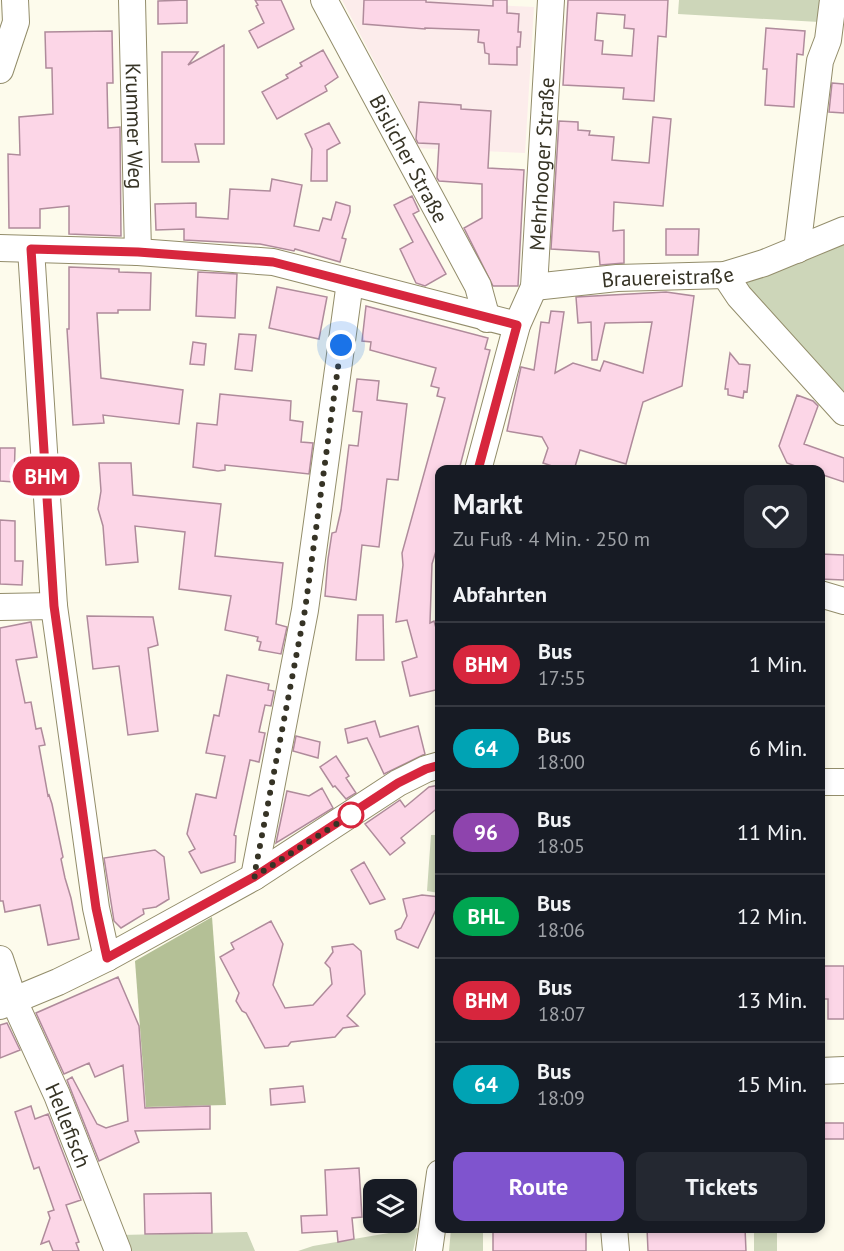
<!DOCTYPE html>
<html lang="de">
<head>
<meta charset="utf-8">
<style>
  body { margin:0; font-family:"PT Sans",sans-serif; background:#242831; color:#f1f3f6; height:100vh; display:flex; flex-direction:column; font-size:22px; white-space:nowrap }
  * { box-sizing:border-box; margin:0 }
  p { font-size:20px; color:#9ea1a6 }
  .icon { flex:none; width:33px; height:33px; fill:none; stroke:currentColor; stroke-width:2; stroke-linecap:round; stroke-linejoin:round }
  .map { position:relative; flex:1; overflow:hidden }
  .details { position:absolute; left:435px; top:465px; width:390px; height:768px; display:flex; flex-direction:column; background:#171b24; border-radius:12px; box-shadow:0 3px 9px #0003 }
  .details>* { flex:none }
  .badge { padding:0 12px; border-radius:20px; font-size:21px; line-height:39px }
  .fabs { position:absolute; left:363px; top:1179px; display:grid; gap:12px }
  .fabs a { display:grid; place-items:center; width:54px; height:54px; border-radius:12px; background:#171b24; box-shadow:0 3px 9px #0003; font-size:30px }
  .you { position:absolute; width:30px; height:30px; margin:-15px; border:4px solid #fff; border-radius:50%; background:#1a73e8; box-shadow:0 0 0 9px #1a73e833 }
  .map>.badge { position:absolute; translate:-50% -50%; box-shadow:0 0 0 3px #fff }
  h2 { padding:0 18px; font-size:22px; line-height:54px }
  .round { display:grid; place-items:center; flex:none; width:63px; height:63px; border-radius:12px; background:#242831 }
  .headline { display:flex; align-items:center; justify-content:space-between; height:102px; padding:0 18px }
  h1 { font-size:28px; font-weight:600; line-height:45px }
  .cta { display:flex; gap:12px; margin-top:auto; padding:12px 18px }
  .cta a { flex:1; height:69px; border-radius:12px; background:#7f54ce; color:#fff; font-size:24px; font-weight:600; line-height:69px; text-align:center }
  .cta a+a { background:#242831; color:#f1f3f6 }
  ul { padding:0; list-style:none }
  li { display:flex; align-items:center; gap:18px; height:84px; padding:0 18px; border-top:2px solid #363941 }
  li div { flex:1 }
  li b { display:block; font-size:22px }
  li em { font-style:normal }
  li .badge { min-width:66px; font-weight:700; text-align:center }
  .map>svg:first-child { display:block }
  .education { fill:#fceceb }
  .green { fill:#cdd6b9 }
  .forest { fill:#b4c096 }
  .building { fill:#fcd6e7; stroke:#af8b9b; stroke-width:1.5; fill-rule:evenodd }
  .lines { fill:none; stroke-linecap:round; stroke-linejoin:round }
  .minor-casing { stroke:#938d6b; stroke-width:28 }
  .minor { stroke:#fff; stroke-width:26 }
  .line-casing { stroke:#fff; stroke-width:14 }
  .line { stroke:#d7263d; stroke-width:9 }
  .walk { stroke:#363325; stroke-width:6; stroke-dasharray:0 10.8 }
  .stop-dot { fill:#fff; stroke:#d7263d; stroke-width:3 }
  .labels { text-anchor:middle; dominant-baseline:central; stroke-width:5; stroke-linejoin:round; paint-order:stroke }
  .street-label { font-size:21px; fill:#363325; stroke:#fdfbec }
</style>
</head>
<body>
<div class="map">
<svg width="844" height="1251" viewBox="0 0 844 1251">
  <rect width="100%" height="100%" fill="#fdfbec"/>
  <path class="education" d="M342,0H493V5L534,7L525,153L415,148L398,106Z"/>
  <path class="green" d="M679,0H822L819,22L678,14Z
    M844,242V397L740,285L742,277Z
    M431,835H437L439,840V893L427,891Z
    M418,1228L413,1251H298L313,1246Z
    M451,1229H483V1251H449Z
    M754,1229H777V1251H754Z
    M247,1232L255,1251H128L121,1235Z"/>
  <path class="forest" d="M212,917L226,1105L146,1107L135,961Z"/>
  <path class="building" d="M187,0V23L158,24V1Z
    M255,0H281L294,29L258,48L249,31L264,23L256,6L258,5Z
    M364,0H426V2L493,6V0H507V13L519,14L518,32H521L520,47H517V65L489,64V54L485,53L484,43L478,42L479,30L425,28V29L363,24Z
    M568,0H668L666,37L658,36L654,101L623,99L624,88L563,85ZM597,13L625,15L624,28L634,29L632,56L602,54L603,41L595,40Z
    M766,28L805,31L803,55L797,54L794,107L765,105L767,69H763Z
    M112,31L113,83H107L108,128L120,127L121,236L69,234V206L40,209V228H9L8,154L20,155L19,117L53,114L52,68H46L45,32Z
    M224,45V144H195L199,162H162V52H198L188,65Z
    M323,50L338,77L325,86L327,91L277,119L262,92L288,78L286,75L302,66L300,63Z
    M832,83L844,84V113L829,112Z
    M419,102L461,105V109L491,111L488,168L524,170L518,286H493L464,228L482,218V184L439,181L437,178L439,144L418,143L416,139Z
    M653,117L671,119L663,206L614,202L613,231L624,230V263L600,265L599,252L551,249L559,121L578,122V130L590,131L589,135L614,137L612,160L649,163Z
    M329,123L340,143L327,150V181H311L312,149L305,134Z
    M272,179L302,185L294,226L319,231L323,218L331,220L336,202L350,206V212L342,238L346,239L340,262L295,249L294,251L260,244L184,240V229L156,230L155,204L196,203V217L228,219L230,189L270,191Z
    M412,196L419,211L413,214L446,274L425,286L416,283L400,249L413,242L394,205Z
    M666,229H699L698,255H666Z
    M69,267L119,269V272L151,273L150,310H118V313H97L101,378L183,390L179,424L103,415L104,423L73,425L67,329H69Z
    M198,272L237,274L235,318L196,316Z
    M277,287L327,297L319,339L269,328Z
    M666,292L694,296L682,386L643,402L626,464L580,450L574,470H564L543,463L548,448L542,437L507,431L521,367L534,370L541,322L549,323L551,311L564,312L555,373L573,363L600,371L604,361L643,373L652,322L605,323L597,360H592L591,322L578,323L576,297Z
    M366,306L488,338L485,349L490,350L459,470H440V538L432,564L430,623L434,621L440,642V689L410,696L402,662L417,657L407,620L396,622L403,565L402,553L445,398L437,396L439,388L431,386L436,368L370,350L371,342L362,341Z
    M239,334L256,335L252,371L235,369Z
    M193,342L206,344L204,365L190,364Z
    M730,353L739,364L750,365L747,392L744,391L743,398L728,395V389H725Z
    M357,379L379,381L377,400L407,404L398,480L387,479L379,547L362,545L356,600L325,596L328,559L332,533L336,532L341,510L349,445L358,446L362,412L353,411Z
    M220,394L291,401L290,420L303,422L301,442L313,443L309,474L225,465V470L218,471L193,467L197,423L217,425Z
    M797,395L813,401L818,406L804,444L844,458V482L820,474V470H806L787,463L779,446Z
    M0,448H15L14,482L0,481Z
    M99,463H131L133,495L221,504L215,556L283,563L276,624L287,627L281,654L259,650L261,642L257,641L258,637L225,630L231,596L179,589L185,532L135,526L138,562L106,565L103,526L98,509L101,491Z
    M0,520L15,521V561H23L22,585L0,584Z
    M820,554L844,555V580L820,579Z
    M358,615H383L384,660H356Z
    M87,616L153,617L158,645L148,648L158,731L128,735L119,666L93,669Z
    M31,622L37,657L16,660L25,703L31,702L36,729L41,728L45,745L39,746L48,796L49,795L52,804L63,857L61,859L65,878L71,898L79,939L48,945L40,905L5,912L3,901H0V628Z
    M227,675L269,684L268,690L274,691L271,706L265,705L259,732L265,733L259,762L250,760L234,835L236,836L235,862L201,873L189,852L195,849L187,834L196,794L216,798L225,756L206,753L214,715L219,716Z
    M375,721L380,737L418,726L425,754L384,774L367,738L348,743L345,729Z
    M296,736L320,742L318,758L293,751Z
    M336,756L349,776L346,778L356,793L346,799L335,786L333,787L320,767Z
    M440,785V806L401,838L405,843L390,855L365,824L400,800L405,807L429,787Z
    M322,788L333,808L276,843L287,791L309,796Z
    M155,850L164,857L169,899L156,907L143,909L144,914L121,928L114,921L104,858Z
    M364,862L385,899L370,904L351,870Z
    M422,895L440,897V901L418,948L397,939L395,931L401,928L407,916L403,899Z
    M271,921L283,944L273,985L285,1008L313,1005L332,984L330,968L325,963L333,952L332,947L353,944L361,951L365,994L347,1016L358,1026L343,1028L335,1037L291,1042L288,1046L265,1048L246,1013L242,1011L236,1001L239,993L220,957L234,949L231,943Z
    M820,966H844V1019H828V999H820Z
    M118,977L139,1026L145,1108L210,1106V1129L135,1131L139,1142L99,1161L67,1080L72,1077L97,1124L106,1128L128,1121L123,1065L95,1077L89,1063L64,1074L36,1013Z
    M7,1023L20,1050L0,1058V1025Z
    M303,1086L305,1102L271,1105L270,1089Z
    M31,1106L35,1119L48,1114L81,1200L66,1205L79,1242L76,1243L79,1251H53L49,1241L41,1244L50,1218L48,1212L54,1210L39,1167L34,1169L15,1112Z
    M822,1123H844V1139H822Z
    M359,1168L362,1217L352,1218L354,1239L338,1242L337,1231L302,1233L301,1216L327,1215L325,1170Z
    M211,1193L212,1233L145,1234L144,1194Z
    M493,1228H586V1251H493Z
    M647,1228H745L746,1251H648Z"/>
  <g class="lines">
    <g class="minor-casing">
      <g id="minor">
        <path id="s1" d="M132,0L138,252"/>
        <path id="s2" d="M324,0L478,286L487,319"/>
        <path d="M0,70L16,22L15,0"/>
        <path d="M0,248L138,252L273,262L517,325"/>
        <path d="M31,249L54,606L96,908L107,958"/>
        <path d="M797,250L820,61L828,40L833,0"/>
        <path d="M725,275L739,296L844,412"/>
        <path id="s3" d="M534,287L617,278L725,275L764,263L844,230"/>
        <path id="s4" d="M478,470L517,325L534,287L551,0"/>
        <path d="M820,594L844,601"/>
        <path d="M0,607L54,606"/>
        <path d="M820,782H844"/>
        <path d="M254,877L305,610L350,282"/>
        <path id="s5" d="M0,959L14,1001L57,1095L118,1251"/>
        <path d="M0,1006L58,982L107,958L254,877L398,783L426,769L440,765"/>
        <path d="M820,1071L844,1070"/>
        <path d="M614,1228L616,1251"/>
        <path d="M429,1251L440,1173"/>
      </g>
    </g>
    <use href="#minor" class="minor"/>
  </g>
  <g class="lines">
    <g class="line-casing">
      <path id="line" d="M440,765L426,769L398,783L254,877L107,958L96,908L54,606L31,249L138,252L273,262L517,325L478,470"/>
    </g>
    <use href="#line" class="line"/>
    <path class="walk" d="M341,345L305,610L254,877L352,814L351,815"/>
  </g>
  <circle class="stop-dot" cx="351" cy="815" r="12"/>
  <g class="labels">
    <g class="street-label">
      <text stroke="none"><textPath href="#s1" startOffset="126">Krummer Weg</textPath></text>
      <text stroke="none"><textPath href="#s2" startOffset="180">Bislicher Straße</textPath></text>
      <text stroke="none"><textPath href="#s4" startOffset="315">Mehrhooger Straße</textPath></text>
      <text stroke="none"><textPath href="#s3" startOffset="134">Brauereistraße</textPath></text>
      <text stroke="none"><textPath href="#s5" startOffset="180">Hellefisch</textPath></text>
    </g>
  </g>
</svg>
<div class="fabs">
<a><svg class="icon" aria-label="layers" viewBox="0 0 24 24"><path d="M12 4l9 5-9 5-9-5zM3 14l9 5 9-5"/></svg></a>
</div>
<div class="you" style="left:341px;top:345px"></div>
<b class="badge" style="left:46px;top:476px;background:#d7263d;color:#fff">BHM</b>
<section class="details">
<div class="headline"><div><h1>Markt</h1><p>Zu Fuß · 4 Min. · 250 m</p></div><a class="round"><svg class="icon" aria-label="heart" viewBox="0 0 24 24"><path d="M12 20l-8-8c-3-5 5-10 8-4 3-6 11-1 8 4z"/></svg></a></div>
<h2>Abfahrten</h2>
<ul>
<li><span class="badge" style="background:#d7263d;color:#fff">BHM</span><div><b>Bus</b><p>17:55</p></div><em>1 Min.</em></li>
<li><span class="badge" style="background:#00a3b4;color:#fff">64</span><div><b>Bus</b><p>18:00</p></div><em>6 Min.</em></li>
<li><span class="badge" style="background:#8e44ad;color:#fff">96</span><div><b>Bus</b><p>18:05</p></div><em>11 Min.</em></li>
<li><span class="badge" style="background:#00a651;color:#fff">BHL</span><div><b>Bus</b><p>18:06</p></div><em>12 Min.</em></li>
<li><span class="badge" style="background:#d7263d;color:#fff">BHM</span><div><b>Bus</b><p>18:07</p></div><em>13 Min.</em></li>
<li><span class="badge" style="background:#00a3b4;color:#fff">64</span><div><b>Bus</b><p>18:09</p></div><em>15 Min.</em></li>
</ul>
<div class="cta"><a>Route</a><a>Tickets</a></div>
</section>
</div>
</body>
</html>
